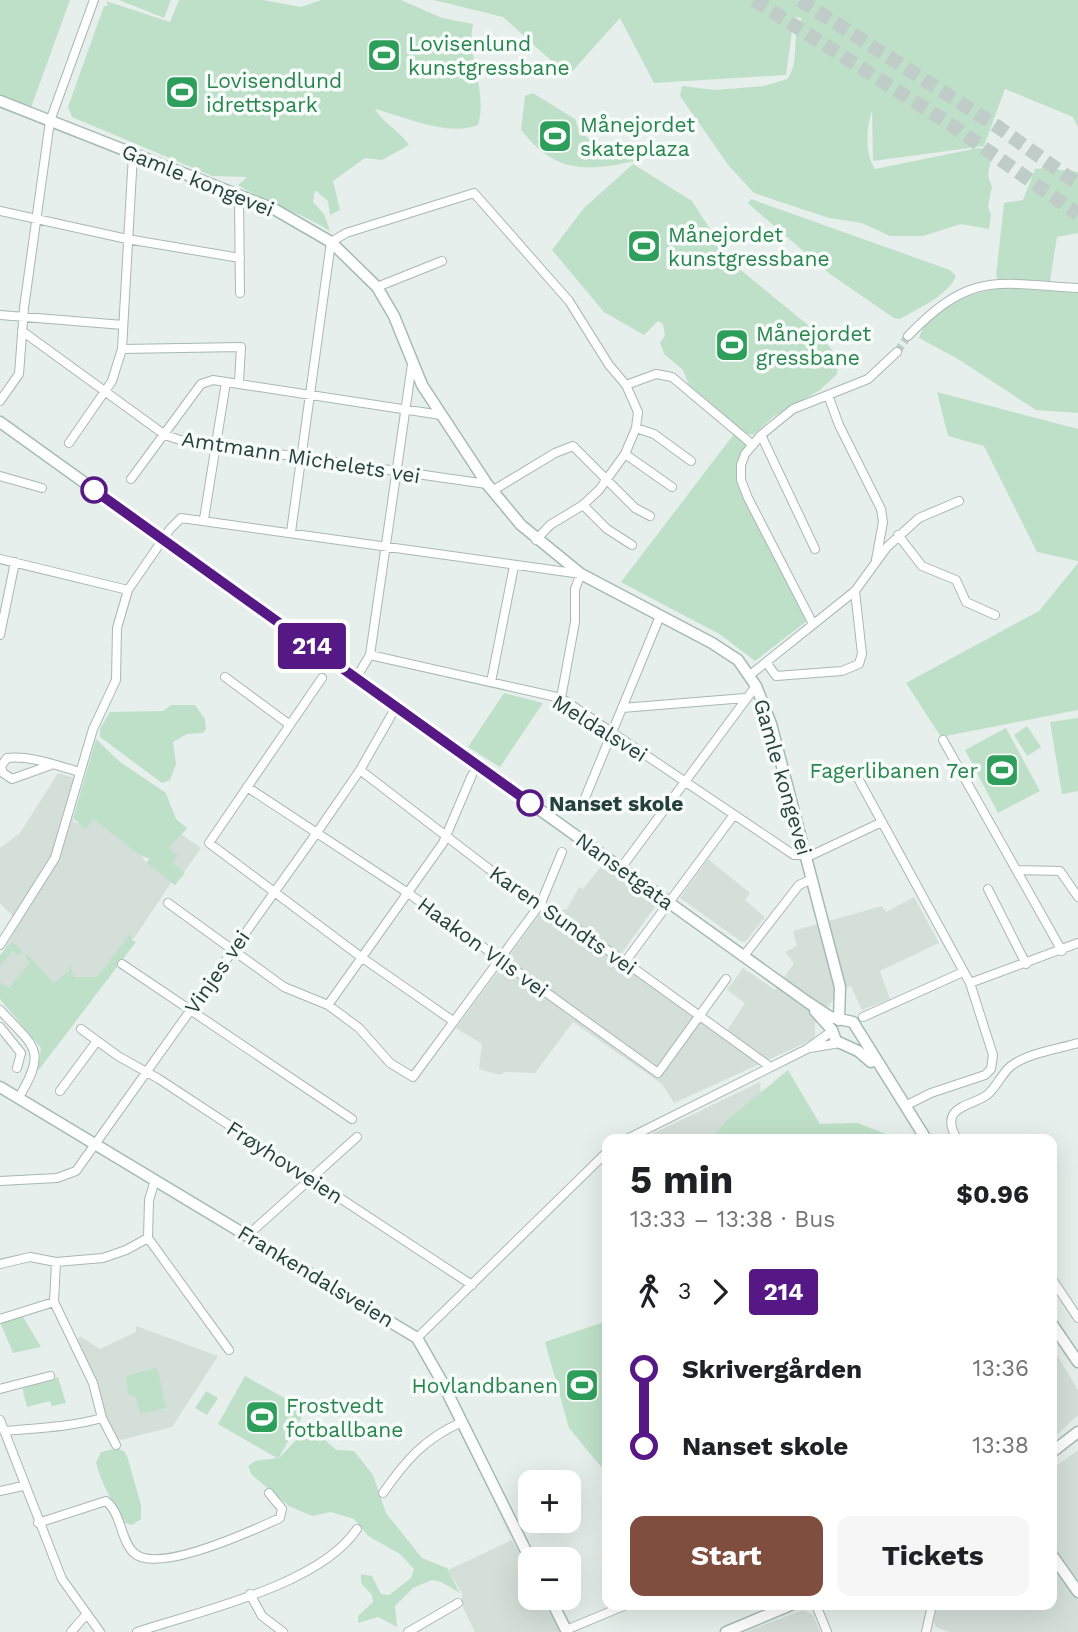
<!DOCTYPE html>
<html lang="en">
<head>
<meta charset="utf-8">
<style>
  body { margin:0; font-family:"Work Sans",sans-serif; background:#f6f6f6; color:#202124; height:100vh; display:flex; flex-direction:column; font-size:26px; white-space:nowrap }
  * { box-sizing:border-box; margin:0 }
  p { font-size:23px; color:#757577 }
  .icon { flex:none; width:38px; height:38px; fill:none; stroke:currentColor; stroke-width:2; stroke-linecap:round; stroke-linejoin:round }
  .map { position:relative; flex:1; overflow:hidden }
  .panel { position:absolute; left:602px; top:1134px; width:455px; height:476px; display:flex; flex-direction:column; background:#fff; border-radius:14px; box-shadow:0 7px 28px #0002 }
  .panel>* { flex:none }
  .badge { padding:0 14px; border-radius:5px; font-size:24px; line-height:46px }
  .buttons { position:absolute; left:518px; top:1470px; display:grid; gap:14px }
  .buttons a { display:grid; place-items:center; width:63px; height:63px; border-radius:14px; background:#fff; box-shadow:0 7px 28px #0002; font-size:35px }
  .map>.badge { position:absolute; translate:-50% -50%; box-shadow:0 0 0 4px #fff }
  .legs { display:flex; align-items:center; gap:10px; height:77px; padding:0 28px; font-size:23px }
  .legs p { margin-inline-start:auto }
  .summary { display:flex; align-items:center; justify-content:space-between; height:119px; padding:0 28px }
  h1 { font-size:38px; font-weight:700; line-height:52px }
  .primary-button { display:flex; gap:14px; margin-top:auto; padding:14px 28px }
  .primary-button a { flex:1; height:80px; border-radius:14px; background:#7f4e3f; color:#fff; font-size:28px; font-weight:700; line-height:80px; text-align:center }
  .primary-button a+a { background:#f6f6f6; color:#202124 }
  ul { padding:0 28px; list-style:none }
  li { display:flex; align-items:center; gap:24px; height:77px; font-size:26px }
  li i { display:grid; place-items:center; width:10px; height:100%; margin:0 9px; background:currentColor }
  li i::after { content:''; width:18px; height:18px; margin:-9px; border:5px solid; border-radius:50%; background:#fff }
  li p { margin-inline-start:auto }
  li:first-child i { background:linear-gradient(#0000 50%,currentColor 0) }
  li:last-child i { background:linear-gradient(currentColor 50%,#0000 0) }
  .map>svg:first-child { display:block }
  .built { fill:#d4dfda }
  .green { fill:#bfe0c8 }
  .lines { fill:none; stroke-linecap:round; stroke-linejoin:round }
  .street-tunnel { stroke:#bfccc8; stroke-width:8; stroke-dasharray:8 4; stroke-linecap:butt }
  .highway-tunnel { stroke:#bfccc8; stroke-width:14; stroke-dasharray:14 7; stroke-linecap:butt }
  .street-casing { stroke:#a8b8b2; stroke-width:10 }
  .secondary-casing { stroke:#a4bbb3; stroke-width:13 }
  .street { stroke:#fff; stroke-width:8 }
  .secondary { stroke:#fff; stroke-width:10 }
  .line-1-casing { stroke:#fff; stroke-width:16 }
  .line-1 { stroke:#561885; stroke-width:10 }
  .stop-1-dot { fill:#fff; stroke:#561885; stroke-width:3.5 }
  .labels { text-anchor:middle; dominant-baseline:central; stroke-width:7; stroke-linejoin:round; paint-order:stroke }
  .leisure-label { font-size:21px; fill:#27864d; stroke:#f7fbf9; text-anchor:start }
  .street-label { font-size:21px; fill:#24423a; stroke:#f7fbf9 }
  .stop-label { font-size:21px; font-weight:bold; fill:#24423a; stroke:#f7fbf9; text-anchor:start }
</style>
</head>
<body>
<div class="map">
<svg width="1078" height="1632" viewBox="0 0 1078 1632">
  <rect width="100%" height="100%" fill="#e6efeb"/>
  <path class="built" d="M58,773L81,780L72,816L74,822L84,825L89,817L93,818L139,851L146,863L180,823L187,828L182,835L201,848L175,885L171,883L135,937L119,952L93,987L10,990L0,985V958L19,923L0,903V848L20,833Z
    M708,859L750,893L745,900L765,917L746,941L742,942L680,898Z
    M603,864L657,904L616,961L722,1038L745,1003L727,990L743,968L775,990L794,963L785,952L797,946L793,931L882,906L886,912L914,897L939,943L880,971L890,999L862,1010L851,986L835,991L834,999L815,1023V1036L812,1040L674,1103L662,1084L573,1022L535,1073L505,1072L500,1075L479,1069L482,1044L456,1028L540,914L567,909L579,887L583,889Z
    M760,1082L761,1095L727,1121L710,1139H655L652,1134Z
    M136,1326L218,1356L172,1427L121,1440L117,1439L104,1413L76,1342L80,1336L100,1349L136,1332Z
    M1052,1347L1078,1390V1415L1052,1439Z
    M1078,1450V1632H948L936,1627L934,1621L937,1605H1052V1469Z
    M512,1540L530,1574V1598H542L560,1632H475L462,1605V1593L448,1570Z
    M803,1610L813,1615L820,1632H745Z"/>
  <path class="green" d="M0,0H70L29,113L0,101Z
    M119,0H171L164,18Z
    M179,0H263L301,7L321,0H401L442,18L473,24C466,56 488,90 478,125C449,137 405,117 375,109C384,124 399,130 409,145L382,160L365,158L333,181L340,210L330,215L328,201L315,190L313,202L324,214L330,231C300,212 267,203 238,185L247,177L212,176L72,117L68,107L104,6H108L106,1L170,22Z
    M434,0H1078V127L1073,117L1005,89L984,146L873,161L872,111C866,128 865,154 875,169L978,148L987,149L992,154L988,175L992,187L988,206L991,215L989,229L961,224L923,236H890L862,223L829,218L754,193L729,166L680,96L682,86L715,90L764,86L787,79C801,61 790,36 802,18L794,17L786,75L654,83L620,18L568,76L503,17Z
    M533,93L575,119L579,130L591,141L635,161C584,172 556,173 521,130L525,96Z
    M633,164L692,201L732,263L819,334L832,350L838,364L837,374L820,390L773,417L753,435L745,433L689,385L683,370L664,354L660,342L665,336L663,324L658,321L644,335L604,312L552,250L584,208Z
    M1045,168L1078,172V233L1057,237L1050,281L998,279L996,276L1004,203L1023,200L1035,169Z
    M751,199L950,270L956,276C948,296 918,308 900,319L894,318L830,274L752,207L748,203Z
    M1005,288L1078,293V413L1036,410L958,359L919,338C929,307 977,290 1005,288Z
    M937,392L1078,429V561L1037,552L984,446L948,436Z
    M734,434L746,444L736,475L740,488L807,621L755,661L721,635L621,582Z
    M1078,563V710L941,737L906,683L1039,611Z
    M504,693L543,703L500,767L468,747Z
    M171,705H195L205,719L206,729L203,733L187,734L173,742L176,764L170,780L162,783L100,737V729L110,712L163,711Z
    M1078,718V791L1062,794L1050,722Z
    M1027,726L1041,747L1027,756L1014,735Z
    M1006,728L1040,791L998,813L965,750Z
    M96,739L120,762L166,793L176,819L187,828L168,848L178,855L173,863L185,873L175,885L147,863L150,859L140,855L96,821L90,819L92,823L85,829L73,818Z
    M131,933V939L136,942L38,1071L41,1048L0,999V982L9,988L30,962L25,957L27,954L54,983L69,971V963L74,977H97Z
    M12,942L22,950L19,955L12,951L0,967V955Z
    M788,1070L820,1124L858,1123L898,1139H710L726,1121Z
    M22,1315L41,1347L13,1353L0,1322Z
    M607,1321V1474L569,1428L545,1342Z
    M155,1368L158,1370L166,1408L140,1414L136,1397L128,1394L126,1376Z
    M245,1376L306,1410L278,1459L300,1436L325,1440L336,1450L354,1451L373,1475L386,1513L422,1558L447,1568L460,1593L441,1582L432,1580L413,1588L395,1606L397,1627L378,1617L358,1623V1616L373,1602L372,1595L361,1583V1574L372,1576L381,1594L389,1595L411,1578L414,1569L400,1554L368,1536L354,1519L331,1512L312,1516L289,1506L252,1475L248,1466L255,1461L277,1458L218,1424Z
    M58,1377L66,1403L52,1406L50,1401L27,1407L22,1387Z
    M206,1391L218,1398L207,1415L195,1408Z
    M118,1448L125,1452L128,1459L141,1505V1519L132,1525L125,1523C113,1501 102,1487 96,1462L101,1452Z"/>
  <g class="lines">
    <path class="street-tunnel" d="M897,352L908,336"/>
    <path class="highway-tunnel" d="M754,0L950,124L1078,214
      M800,0L998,127L1078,184"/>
    <g class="street-casing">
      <path id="street" d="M239,195L240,293
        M0,211L127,239L240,258
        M377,287L442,261
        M0,315L123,325
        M22,331L165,435L180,440L487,484
        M908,336C971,271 995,283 1078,288
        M122,349L241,347L239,382
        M626,385L656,374L672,377L753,445
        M828,395L839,425L881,509L883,522L876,560
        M0,401L19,374L24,308L50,121L94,0
        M636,428L654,434L691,461
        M761,435L815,549
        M69,443L112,381L122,349L133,154
        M625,454L672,487
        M0,476L42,488
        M131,479L201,384L213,380L441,415
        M492,491L555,453L573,446L635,508L650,516
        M583,505L607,529L632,545
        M204,519L226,382
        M291,532L331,242L346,233L474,193L569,301L609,365L626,385L638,412L636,428L625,454L599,490L583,505L550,525L536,540
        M898,535L922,566L956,580L966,602L995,615
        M0,559L128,590
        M813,624L748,498L741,480V465L745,454L761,435L793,409L868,379L897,352
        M0,635L15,562
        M370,655L561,698L794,855H812L882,822
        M766,662L776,676L842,671L859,664L862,654L855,591
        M750,675L855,591L887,547L919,518L959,501
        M225,677L290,725
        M322,678L209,843L361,957L453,1021
        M356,678L370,655L412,364
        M491,682L514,566
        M622,708L745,698
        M943,740L1062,951
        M51,765L12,779L3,773L1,766L7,758C30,755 58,766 80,772
        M853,769L970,983L993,1055L991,1069L985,1075L931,1093L905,1106
        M360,770L489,869L625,962L769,1066
        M247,787L408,893L658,1073L726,979
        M580,810L660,616
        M621,868L756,686
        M1017,870L1060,871L1078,897
        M988,889L1026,964
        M168,903L284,987L328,1005L359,1028L390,1063L413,1077L541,903L562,852
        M0,945L55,858L93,729L116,680L117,628L128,590L170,529L181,518L581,574L575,589V622L561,698
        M743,957L799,885L812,879
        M625,962L733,816
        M122,964L352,1119
        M970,983L1078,943
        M328,1005L443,843L472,775
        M0,1010C34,1047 48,1049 19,1097
        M863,1017L963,972
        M0,1027L21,1053L17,1068
        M81,1029L118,1056L159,1079L472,1285
        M810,1048L840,1043
        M60,1091L97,1041
        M627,1139L807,1049L832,1031
        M957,1139C938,1106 970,1107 987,1095C997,1087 1001,1074 1011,1066C1028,1053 1058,1049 1078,1043
        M155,1180L149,1200L148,1238L229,1350
        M0,1181L57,1178L76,1171L318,831L360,770L396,707
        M248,1235L357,1137
        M56,1262L54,1302L93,1383L102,1418
        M0,1264L30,1257L56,1262L103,1258L126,1250L148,1238
        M1052,1279L1078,1318
        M0,1319L54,1302
        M417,1338L607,1152
        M0,1389L50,1376
        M0,1420L62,1579L100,1632
        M4,1431C38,1428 70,1427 102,1418L116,1445
        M0,1491L23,1486
        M383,1493C406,1460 425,1438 462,1422
        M38,1523L106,1501C122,1514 120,1540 134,1553C157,1575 254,1530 280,1518L282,1509L269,1493
        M250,1594L262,1616L283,1632
        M816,1605L827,1632
        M566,1630L626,1605
        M71,1632L85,1616
        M137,1632C200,1611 320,1585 357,1529
        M408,1632L458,1603
        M926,1632L932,1605"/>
    </g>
    <g class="secondary-casing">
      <path id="secondary" d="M0,101L274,209L331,242L377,287L394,316L422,385L487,484L521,525L581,574L712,643L738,660L756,686L771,724L840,987L839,1020
        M0,422L806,1001L830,1017L853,1022L926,1139
        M815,1011L832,1030L836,1041L858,1051L871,1062
        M0,1087L417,1338L441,1380L530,1559
        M1052,1324L1078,1362
        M1052,1452L1078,1432
        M1052,1555L1078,1592
        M550,1598L567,1632
        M726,1632L791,1605"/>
    </g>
    <use href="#street" class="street"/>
    <use href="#secondary" class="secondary"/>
  </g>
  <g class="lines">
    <g class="line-1-casing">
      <path id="line-1" d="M94,490L530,803"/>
    </g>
    <use href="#line-1" class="line-1"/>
  </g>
  <defs>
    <g id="stadium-square" transform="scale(1.75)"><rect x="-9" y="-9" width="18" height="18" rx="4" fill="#2e9e5b" stroke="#f7fbf9"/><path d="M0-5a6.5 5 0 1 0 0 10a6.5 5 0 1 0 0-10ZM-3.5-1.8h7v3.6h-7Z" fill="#fff"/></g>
  </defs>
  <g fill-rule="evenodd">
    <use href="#stadium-square" x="384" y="55"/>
    <use href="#stadium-square" x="182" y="92"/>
    <use href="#stadium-square" x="555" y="136"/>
    <use href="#stadium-square" x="644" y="246"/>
    <use href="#stadium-square" x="732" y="345"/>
    <use href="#stadium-square" x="1002" y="770"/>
    <use href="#stadium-square" x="582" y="1385"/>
    <use href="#stadium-square" x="262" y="1417"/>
  </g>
  <g class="stop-1-dot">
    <circle cx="94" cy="490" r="12"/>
    <circle cx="530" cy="803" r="12"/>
  </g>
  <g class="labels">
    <g class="leisure-label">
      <text x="408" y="43">Lovisenlund<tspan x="408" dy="24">kunstgressbane</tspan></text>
      <text x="206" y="80">Lovisendlund<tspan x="206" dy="24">idrettspark</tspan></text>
      <text x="580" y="124">Månejordet<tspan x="580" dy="24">skateplaza</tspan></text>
      <text x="668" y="234">Månejordet<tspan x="668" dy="24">kunstgressbane</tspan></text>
      <text x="756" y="333">Månejordet<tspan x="756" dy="24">gressbane</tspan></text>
      <text x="978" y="770" text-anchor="end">Fagerlibanen 7er</text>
      <text x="558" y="1385" text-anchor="end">Hovlandbanen</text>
      <text x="286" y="1405">Frostvedt<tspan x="286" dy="24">fotballbane</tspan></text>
    </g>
    <g class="street-label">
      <text transform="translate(198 180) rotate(22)">Gamle kongevei</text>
      <text transform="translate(301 457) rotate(9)">Amtmann Michelets vei</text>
      <text transform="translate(600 728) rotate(32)">Meldalsvei</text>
      <text transform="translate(783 777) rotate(74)">Gamle kongevei</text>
      <text transform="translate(625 871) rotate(36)">Nansetgata</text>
      <text transform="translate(563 920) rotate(35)">Karen Sundts vei</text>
      <text transform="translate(483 947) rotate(36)">Haakon VIIs vei</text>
      <text transform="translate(217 972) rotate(-55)">Vinjes vei</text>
      <text transform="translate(285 1162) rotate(33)">Frøyhovveien</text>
      <text transform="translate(316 1276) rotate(31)">Frankendalsveien</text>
    </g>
    <g class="stop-label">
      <text x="549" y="803">Nanset skole</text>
    </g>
  </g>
</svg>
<div class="buttons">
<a>+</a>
<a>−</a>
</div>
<b class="badge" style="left:312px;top:646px;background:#561885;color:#fff">214</b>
<section class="panel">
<div class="summary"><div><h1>5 min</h1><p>13:33 – 13:38 · Bus</p></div><b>$0.96</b></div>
<div class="legs"><svg class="icon" aria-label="walk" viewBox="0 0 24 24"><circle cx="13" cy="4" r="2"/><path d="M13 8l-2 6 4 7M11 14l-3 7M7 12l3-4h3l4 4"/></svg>3<svg class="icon" aria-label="forward" viewBox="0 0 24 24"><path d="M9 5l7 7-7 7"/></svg><b class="badge" style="background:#561885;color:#fff">214</b></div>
<ul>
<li><i style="color:#561885"></i><b>Skrivergården</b><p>13:36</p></li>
<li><i style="color:#561885"></i><b>Nanset skole</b><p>13:38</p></li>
</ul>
<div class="primary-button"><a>Start</a><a>Tickets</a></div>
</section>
</div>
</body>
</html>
